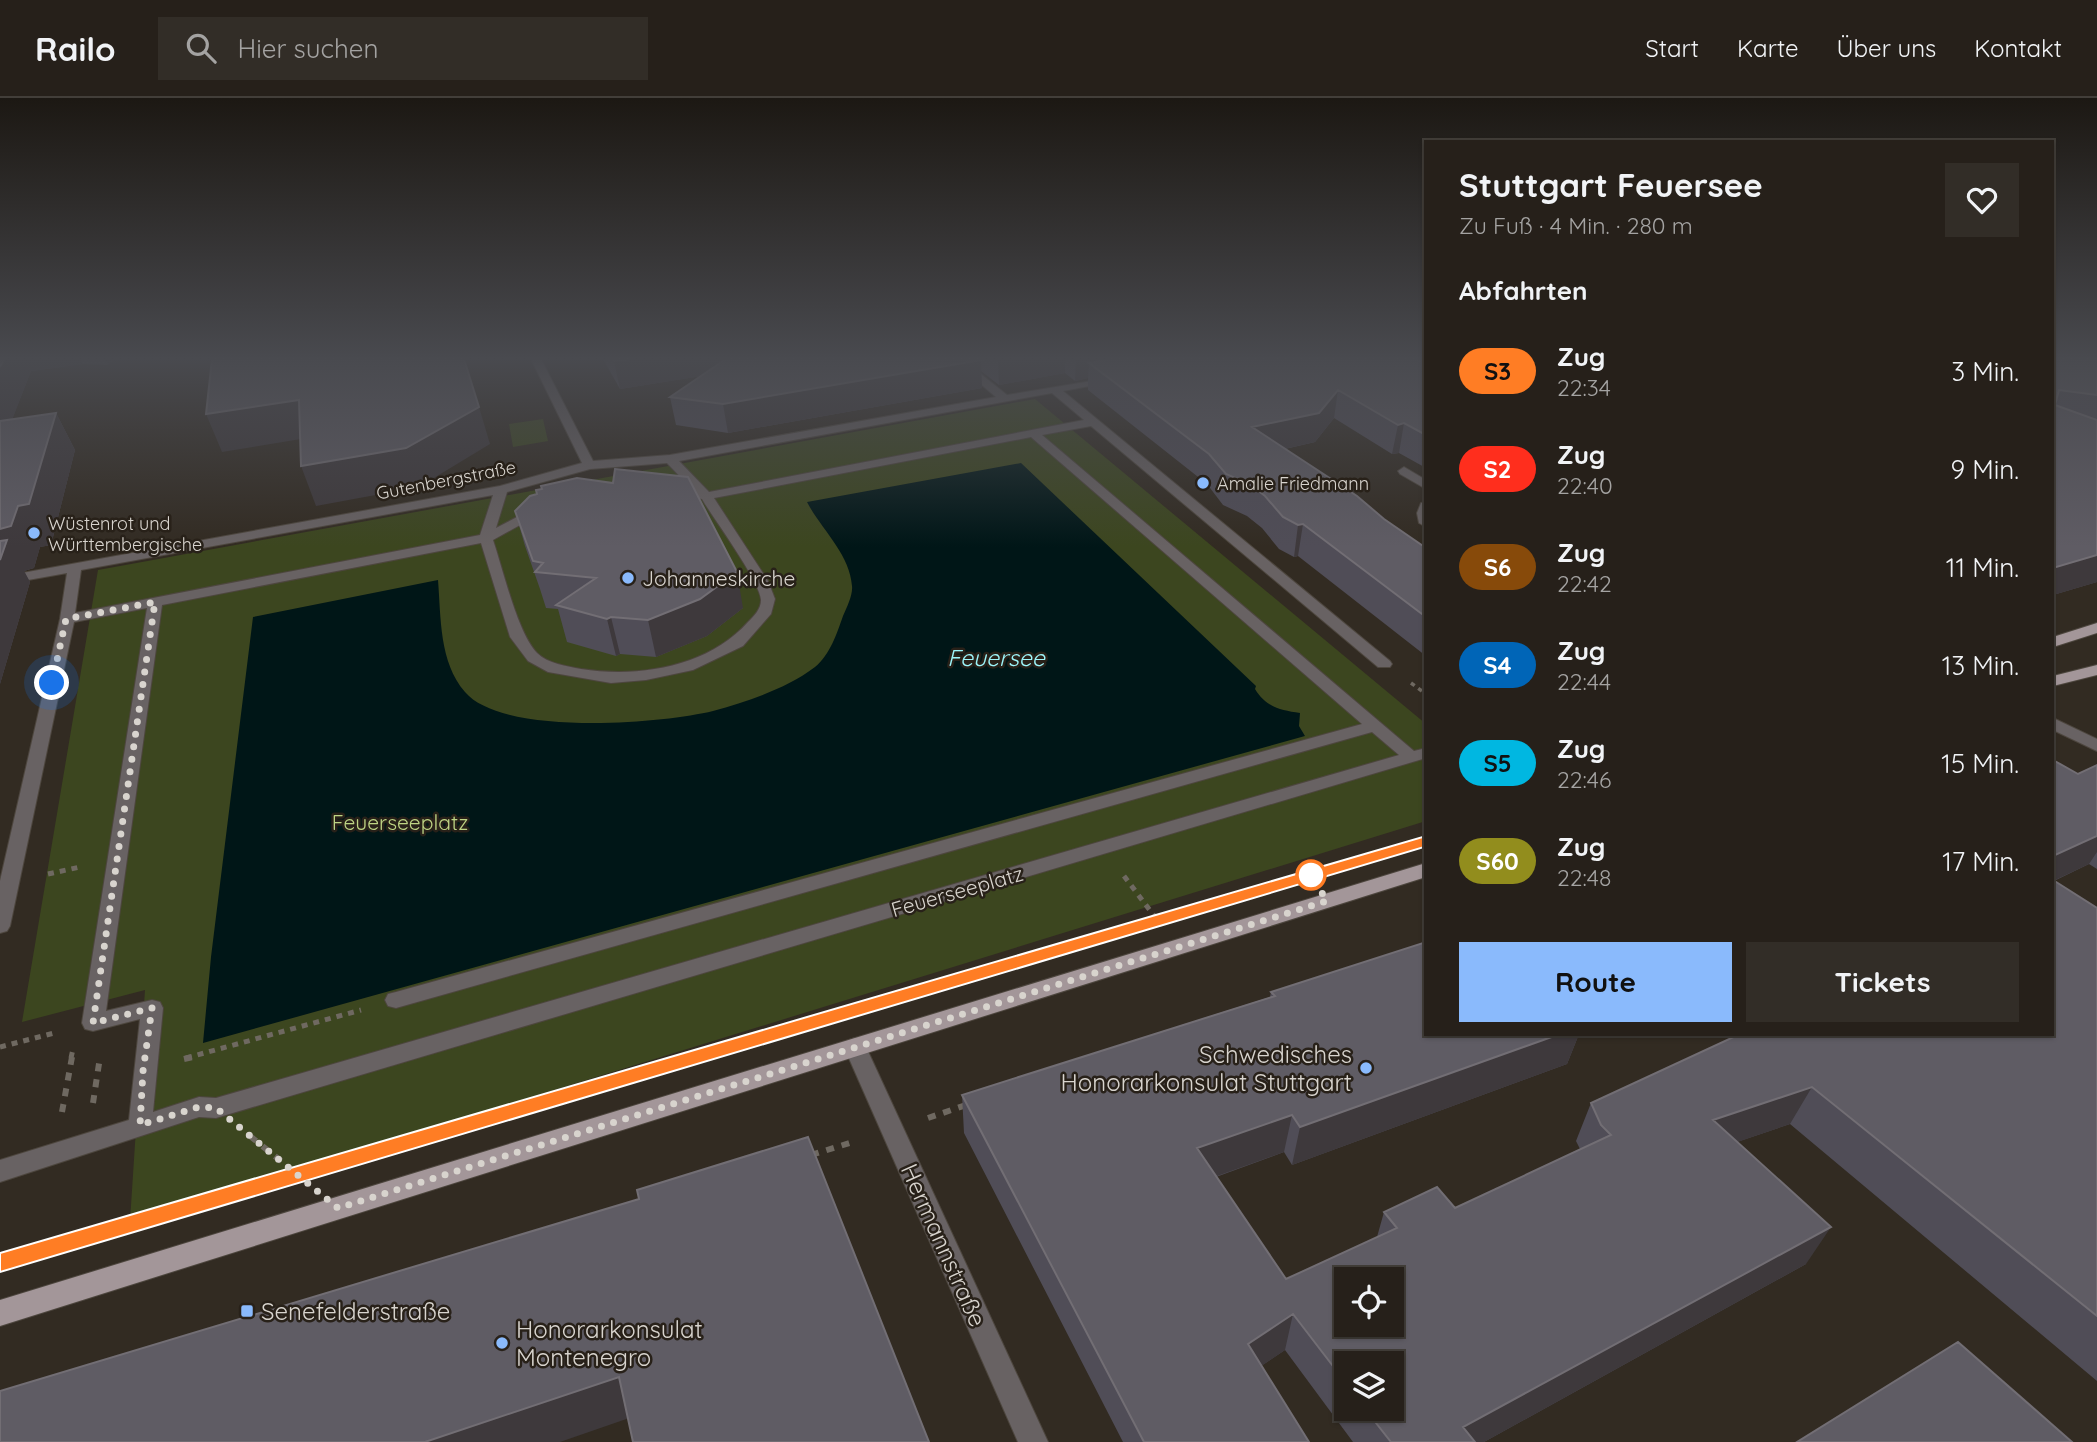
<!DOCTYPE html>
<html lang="de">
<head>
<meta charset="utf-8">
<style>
  body { margin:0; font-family:Quicksand,sans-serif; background:#322d27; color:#f1f3f6; height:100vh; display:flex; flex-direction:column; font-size:26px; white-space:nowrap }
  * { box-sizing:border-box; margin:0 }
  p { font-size:23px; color:#a4a3a2 }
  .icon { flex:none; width:38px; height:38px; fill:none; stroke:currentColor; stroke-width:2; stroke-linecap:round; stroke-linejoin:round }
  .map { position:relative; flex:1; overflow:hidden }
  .drawer { position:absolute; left:1424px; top:42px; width:630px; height:896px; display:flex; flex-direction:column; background:#26201a; border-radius:0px; box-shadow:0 2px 5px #0004,0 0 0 2px #423e39 }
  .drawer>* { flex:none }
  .badge { padding:0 14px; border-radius:23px; font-size:24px; line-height:46px }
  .fabs { position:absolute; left:1334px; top:1169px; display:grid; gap:14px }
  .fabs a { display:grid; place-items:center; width:70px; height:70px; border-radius:0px; background:#26201a; box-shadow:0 2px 5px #0004,0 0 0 2px #423e39; font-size:35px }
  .you { position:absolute; width:35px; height:35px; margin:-18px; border:5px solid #fff; border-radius:50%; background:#1a73e8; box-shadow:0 0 0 10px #1a73e833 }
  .map>.badge { position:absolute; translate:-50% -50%; box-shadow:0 0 0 4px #fff }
  h2 { padding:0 35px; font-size:26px; line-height:63px }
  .round { display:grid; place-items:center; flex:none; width:74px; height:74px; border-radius:0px; background:#322d27 }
  .summary { display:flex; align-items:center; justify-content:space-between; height:119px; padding:0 35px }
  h1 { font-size:33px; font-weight:700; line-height:52px }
  .action { display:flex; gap:14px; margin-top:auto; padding:14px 35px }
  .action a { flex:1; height:80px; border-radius:0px; background:#8abafc; color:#111; font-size:28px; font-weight:700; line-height:80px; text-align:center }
  .action a+a { background:#322d27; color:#f1f3f6 }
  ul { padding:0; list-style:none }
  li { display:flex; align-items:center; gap:21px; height:98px; padding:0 35px }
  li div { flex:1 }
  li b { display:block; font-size:26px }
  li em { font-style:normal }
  li .badge { min-width:77px; font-weight:700; text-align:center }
  header { display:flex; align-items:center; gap:42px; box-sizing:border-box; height:98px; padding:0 35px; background:#26201a; border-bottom:2px solid #423e39 }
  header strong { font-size:33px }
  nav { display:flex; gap:38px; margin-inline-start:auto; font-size:24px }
  .search { width:490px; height:63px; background:#322d27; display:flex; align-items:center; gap:18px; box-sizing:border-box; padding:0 24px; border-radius:0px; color:#a4a3a2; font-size:26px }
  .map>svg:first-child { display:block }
  .green { fill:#3c461f }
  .water { fill:#001617 }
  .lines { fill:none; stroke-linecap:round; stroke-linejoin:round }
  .minor-casing { stroke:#4d463e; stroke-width:2 }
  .major-casing { stroke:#4d463e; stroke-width:2 }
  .path-far2 { stroke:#6f6961; stroke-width:3.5; stroke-dasharray:4.5 4.5; stroke-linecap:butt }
  .path-far1 { stroke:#6f6961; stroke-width:5; stroke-dasharray:6 6; stroke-linecap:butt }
  .path { stroke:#6f6961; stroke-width:6; stroke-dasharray:8 8; stroke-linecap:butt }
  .minor { fill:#686263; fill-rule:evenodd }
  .major { fill:#a39699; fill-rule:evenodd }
  .wall { fill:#504d57; fill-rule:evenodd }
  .shaded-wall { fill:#3e393c }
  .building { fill:#5f5c64; stroke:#726e74; stroke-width:2; fill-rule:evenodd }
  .line { fill:#ff7d24; stroke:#fff; stroke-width:2 }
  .walk { stroke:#d8d4ce; stroke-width:7; stroke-dasharray:0 12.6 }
  .poi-dot { fill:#8abafc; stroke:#282119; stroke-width:2.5 }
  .stop-dot { fill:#fff; stroke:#ff7d24; stroke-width:3.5 }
  .labels { text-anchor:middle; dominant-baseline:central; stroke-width:5; stroke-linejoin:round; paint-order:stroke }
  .far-street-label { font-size:18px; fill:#d8d4ce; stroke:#282119 }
  .far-poi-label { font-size:18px; fill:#d8d4ce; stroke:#282119; text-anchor:start }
  .poi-label { font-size:21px; fill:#d8d4ce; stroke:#282119; text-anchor:start }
  .park-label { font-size:21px; fill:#bed484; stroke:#282119 }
  .street-label { font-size:21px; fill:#d8d4ce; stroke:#282119 }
  .water-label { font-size:23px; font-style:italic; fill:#9df5fa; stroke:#282119 }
  .near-poi-label { font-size:24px; fill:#d8d4ce; stroke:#282119; text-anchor:start }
  .near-street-label { font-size:24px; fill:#d8d4ce; stroke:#282119 }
</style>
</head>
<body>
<header>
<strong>Railo</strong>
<div class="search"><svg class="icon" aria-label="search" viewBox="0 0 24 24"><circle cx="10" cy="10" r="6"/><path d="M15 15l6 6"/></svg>Hier suchen</div>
<nav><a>Start</a><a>Karte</a><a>Über uns</a><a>Kontakt</a></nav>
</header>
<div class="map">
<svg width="2097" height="1344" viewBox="0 0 2097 1344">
  <rect width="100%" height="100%" fill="#322b22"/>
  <path class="green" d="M1035,301L1426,626V723L130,1123L145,892L22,924L98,472Z
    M543,321L548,343L513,349L509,326Z"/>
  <path class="water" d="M1021,365L1256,588L1255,591C1266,609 1280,612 1300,615L1299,628L1305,638L203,945L211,859L253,519L438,482C441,519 439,564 465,594C502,638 660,626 713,613C748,603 786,591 815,569C830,557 837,535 843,518C847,509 853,497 852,488C850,456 821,431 807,404Z"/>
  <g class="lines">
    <g class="minor-casing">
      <path id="minor" d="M531,261H541L593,363L670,357L996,299L951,261H962L1007,297L1116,279V283L1063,293L1390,563L1392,566L1390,569H1378L1091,328L1042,337L1414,653L1426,650V660L216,1020L199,1019L0,1084V1062L129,1022L140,921L93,933L85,931L82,925L147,510L74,524L10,828L7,833L0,835V783L60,521L67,475L0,487V479L500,388L582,365ZM1052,295L1084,322L709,394L679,363ZM1031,339L1362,626L396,894L388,896L385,902L388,908L396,910L1372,634L1399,657L216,1000L199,999L153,1014L163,910L160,904L152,902L106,913L162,507L481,445L510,539L528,563L548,574L611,585L646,582L693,572L743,548L771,516L775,501L768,483L714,400ZM667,365L693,392L676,389L670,393L672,396L702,401C713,420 760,483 761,502C761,511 754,518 748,524C708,569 639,580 581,571C567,568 548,566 537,555C517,534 503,471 493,442L545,413L539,409L534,410L496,430L507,394L590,371ZM493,397L480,437L75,515L81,472Z
        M1404,369L1426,382V391L1400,376L1398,373Z
        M1426,404V429L1419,425L1417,415L1421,405Z
        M2053,620L2097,641V653L2053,632Z
        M855,940L863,943L866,949L1048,1344H1018L844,949L847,943Z"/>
    </g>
    <g class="major-casing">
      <path id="major" d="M2097,525V535L2053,549V539Z
        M2097,567V577L2053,588V578Z
        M1426,765V779L0,1228V1202Z"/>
    </g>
    <path class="path-far2" d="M1411,585L1426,596"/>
    <path class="path-far1" d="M48,776L80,769
      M1124,778L1155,819
      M0,949L58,934
      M71,960L73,951
      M186,960L361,912"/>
    <path class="path" d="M184,961L193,959
      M93,1005L100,959
      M62,1014L72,959
      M928,1020L966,1007
      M250,1038L303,1081
      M811,1057L856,1043"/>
    <use href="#minor" class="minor"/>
    <use href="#major" class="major"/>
  </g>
  <path class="wall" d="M0,261H126L112,263L108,267L83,266L31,273L12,321L56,315L75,352L51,447L40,449L34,470L24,473L30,484L0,586Z
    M603,261H1426V370L1399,355L1392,356L1334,320L1315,344L1285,351L1426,450V558L1298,458L1294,459L1279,451L1262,430L1247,418L1223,407L1207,386L1088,292V280L1075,283L1065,275L999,287L981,273L982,290L728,335L676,327L670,299L701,278L620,291Z
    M2053,261H2097V484L2053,497Z
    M515,413L743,510L707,538L656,559L620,556L616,558L567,544L558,511L546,510L540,491L525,448Z
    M2053,662L2078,676L2097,667V771L2089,766L2054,783L2097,810V1283L1790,1026L1737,1044L1806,1166L1484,1344H1353L1285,1252L1261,1268L1309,1344H1123L964,1035L962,997L1270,899L1271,894L1426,936H1579L1567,966L1292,1067L1284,1054L1216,1079L1286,1181L1377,1139L1384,1114L1455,1110L1580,1051L1576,1043L1591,1005L2053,936ZM1346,1265L1391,1311H1346Z"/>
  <path class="shaded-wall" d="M4,261H81L83,266L31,273L0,353V269Z
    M105,261H126L112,263L108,267Z
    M631,261H756L758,269L620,291L614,263Z
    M998,261H1065V275L999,287Z
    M1076,261H1200L1089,265L1088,280L1075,283Z
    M981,262L982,290L728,335L723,306Z
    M1338,292L1334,320L1315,344L1249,359L1252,329Z
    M299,302L313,339L222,354L206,316Z
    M479,309L490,346L419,389L316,408L301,368Z
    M56,315L75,352L51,447L40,449L34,470L24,473L30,484L0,586V431L18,408Z
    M1404,325L1399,355L1392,356L1398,327Z
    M1303,426L1298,458L1294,459L1298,427Z
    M2097,457V484L2053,497V470Z
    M737,474L743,510L707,538L656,559L648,522Z
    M611,519L620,556L616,558L607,521Z
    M2097,738V754L2089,766L2053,783V758Z
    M1560,936H1579L1567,966L1292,1067L1300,1029Z
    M1812,989L1790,1026L1693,1059L1713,1022Z
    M1292,1017L1284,1054L1192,1087L1197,1050Z
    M1831,1129L1806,1166L1484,1344H1457L1463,1329Z
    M1293,1216L1285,1252L1241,1282L1248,1246Z
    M619,1279L635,1318L560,1344H425Z"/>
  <path class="building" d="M0,261H4L0,269Z
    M212,261H464L479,309L406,350L301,368L299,302L206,316Z
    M613,261H631L614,263Z
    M726,261H979L981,262L723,306L670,299Z
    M1112,261H1416L1426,266V337L1404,325L1398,327L1338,292L1319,315L1252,329L1357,398L1384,421L1426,450V519L1303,426L1298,427L1283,419L1265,398L1251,387L1226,376L1209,356L1089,265Z
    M2053,261H2097V297L2059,292L2055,307L2097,322V457L2053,470Z
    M56,315L29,406L18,408L11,428L0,431V323Z
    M615,371L688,379L737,474L700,501L648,522L611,519L607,521L556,507L596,480L535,474L543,465L533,463L515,413L530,398L537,396L536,392L542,391L541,388L577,380L613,385Z
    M7,442L0,462V443Z
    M2053,662L2078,676L2097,667V738L2053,758Z
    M2053,782L2097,810V1218L1812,989L1713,1022L1831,1129L1463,1329L1475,1344H1391L1365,1311H1391V1265H1346V1285L1293,1216L1248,1246L1309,1344H1144L962,997L1275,898L1271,894L1426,844V936H1560L1300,1029L1292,1017L1197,1050L1286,1181L1397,1130L1384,1114L1437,1089L1455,1110L1611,1037L1601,1027L1591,1005L1740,936H2053ZM1346,1181H1391V1227H1346Z
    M808,1039L929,1344H633L619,1279L425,1344H0V1293L639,1101L637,1092Z
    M1958,1244L2072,1344H1797Z"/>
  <linearGradient id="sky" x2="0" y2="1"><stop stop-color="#1c1813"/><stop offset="0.58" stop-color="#494a4f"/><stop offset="1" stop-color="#494a4f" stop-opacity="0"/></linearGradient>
  <rect width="2097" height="449" fill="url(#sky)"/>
  <path class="line" d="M1426,738L1434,743L1431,747L0,1174V1155Z"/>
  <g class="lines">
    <path class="walk" d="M52,585L66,521L155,504L93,925L152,910L143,973L140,1027L199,1009L216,1010L338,1110L1327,803L1311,777"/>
  </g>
  <g class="poi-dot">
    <circle cx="1203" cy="385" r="7"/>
    <circle cx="34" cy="435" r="7"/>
    <circle cx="628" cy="480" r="7"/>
    <circle cx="1366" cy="970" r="7"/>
    <rect x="240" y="1206" width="14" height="14" rx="3.5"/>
    <circle cx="502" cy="1245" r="7"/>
  </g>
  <circle class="stop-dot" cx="1311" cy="777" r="14"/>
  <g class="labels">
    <g class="far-street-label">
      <text transform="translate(446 382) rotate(-11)">Gutenbergstraße</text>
    </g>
    <g class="far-poi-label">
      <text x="1217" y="385">Amalie Friedmann</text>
      <text x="48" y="425">Wüstenrot und<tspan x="48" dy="21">Württembergische</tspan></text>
    </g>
    <g class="poi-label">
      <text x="642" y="480">Johanneskirche</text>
    </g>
    <g class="park-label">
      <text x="400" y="724">Feuerseeplatz</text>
    </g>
    <g class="street-label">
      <text transform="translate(957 793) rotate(-16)">Feuerseeplatz</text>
    </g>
    <g class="water-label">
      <text x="996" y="559">Feuersee</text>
    </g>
    <g class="near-poi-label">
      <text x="1352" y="956" text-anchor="end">Schwedisches<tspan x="1352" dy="28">Honorarkonsulat Stuttgart</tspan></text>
      <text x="261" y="1213">Senefelderstraße</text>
      <text x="516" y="1231">Honorarkonsulat<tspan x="516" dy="28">Montenegro</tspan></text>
    </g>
    <g class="near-street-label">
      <text transform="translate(944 1147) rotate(66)">Hermannstraße</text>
    </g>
  </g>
</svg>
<div class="fabs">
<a><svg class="icon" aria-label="locate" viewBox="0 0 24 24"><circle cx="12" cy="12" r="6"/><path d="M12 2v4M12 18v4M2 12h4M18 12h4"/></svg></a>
<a><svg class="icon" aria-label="layers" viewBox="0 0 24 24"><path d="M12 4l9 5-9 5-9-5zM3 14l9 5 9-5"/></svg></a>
</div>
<div class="you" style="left:52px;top:585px"></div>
<section class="drawer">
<div class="summary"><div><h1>Stuttgart Feuersee</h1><p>Zu Fuß · 4 Min. · 280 m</p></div><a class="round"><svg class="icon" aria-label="heart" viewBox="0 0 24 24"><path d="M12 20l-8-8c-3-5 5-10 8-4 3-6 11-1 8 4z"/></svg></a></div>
<h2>Abfahrten</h2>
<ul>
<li><span class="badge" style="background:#ff7d24;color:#111">S3</span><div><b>Zug</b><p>22:34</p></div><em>3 Min.</em></li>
<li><span class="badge" style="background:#ff2e1d;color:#fff">S2</span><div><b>Zug</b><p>22:40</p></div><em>9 Min.</em></li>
<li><span class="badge" style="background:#874a0a;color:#fff">S6</span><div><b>Zug</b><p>22:42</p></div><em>11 Min.</em></li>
<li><span class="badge" style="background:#0065b7;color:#fff">S4</span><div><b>Zug</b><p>22:44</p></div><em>13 Min.</em></li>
<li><span class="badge" style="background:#00b7e1;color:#111">S5</span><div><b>Zug</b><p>22:46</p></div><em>15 Min.</em></li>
<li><span class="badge" style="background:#928d1d;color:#fff">S60</span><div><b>Zug</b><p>22:48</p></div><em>17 Min.</em></li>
</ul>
<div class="action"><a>Route</a><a>Tickets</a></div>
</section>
</div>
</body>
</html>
